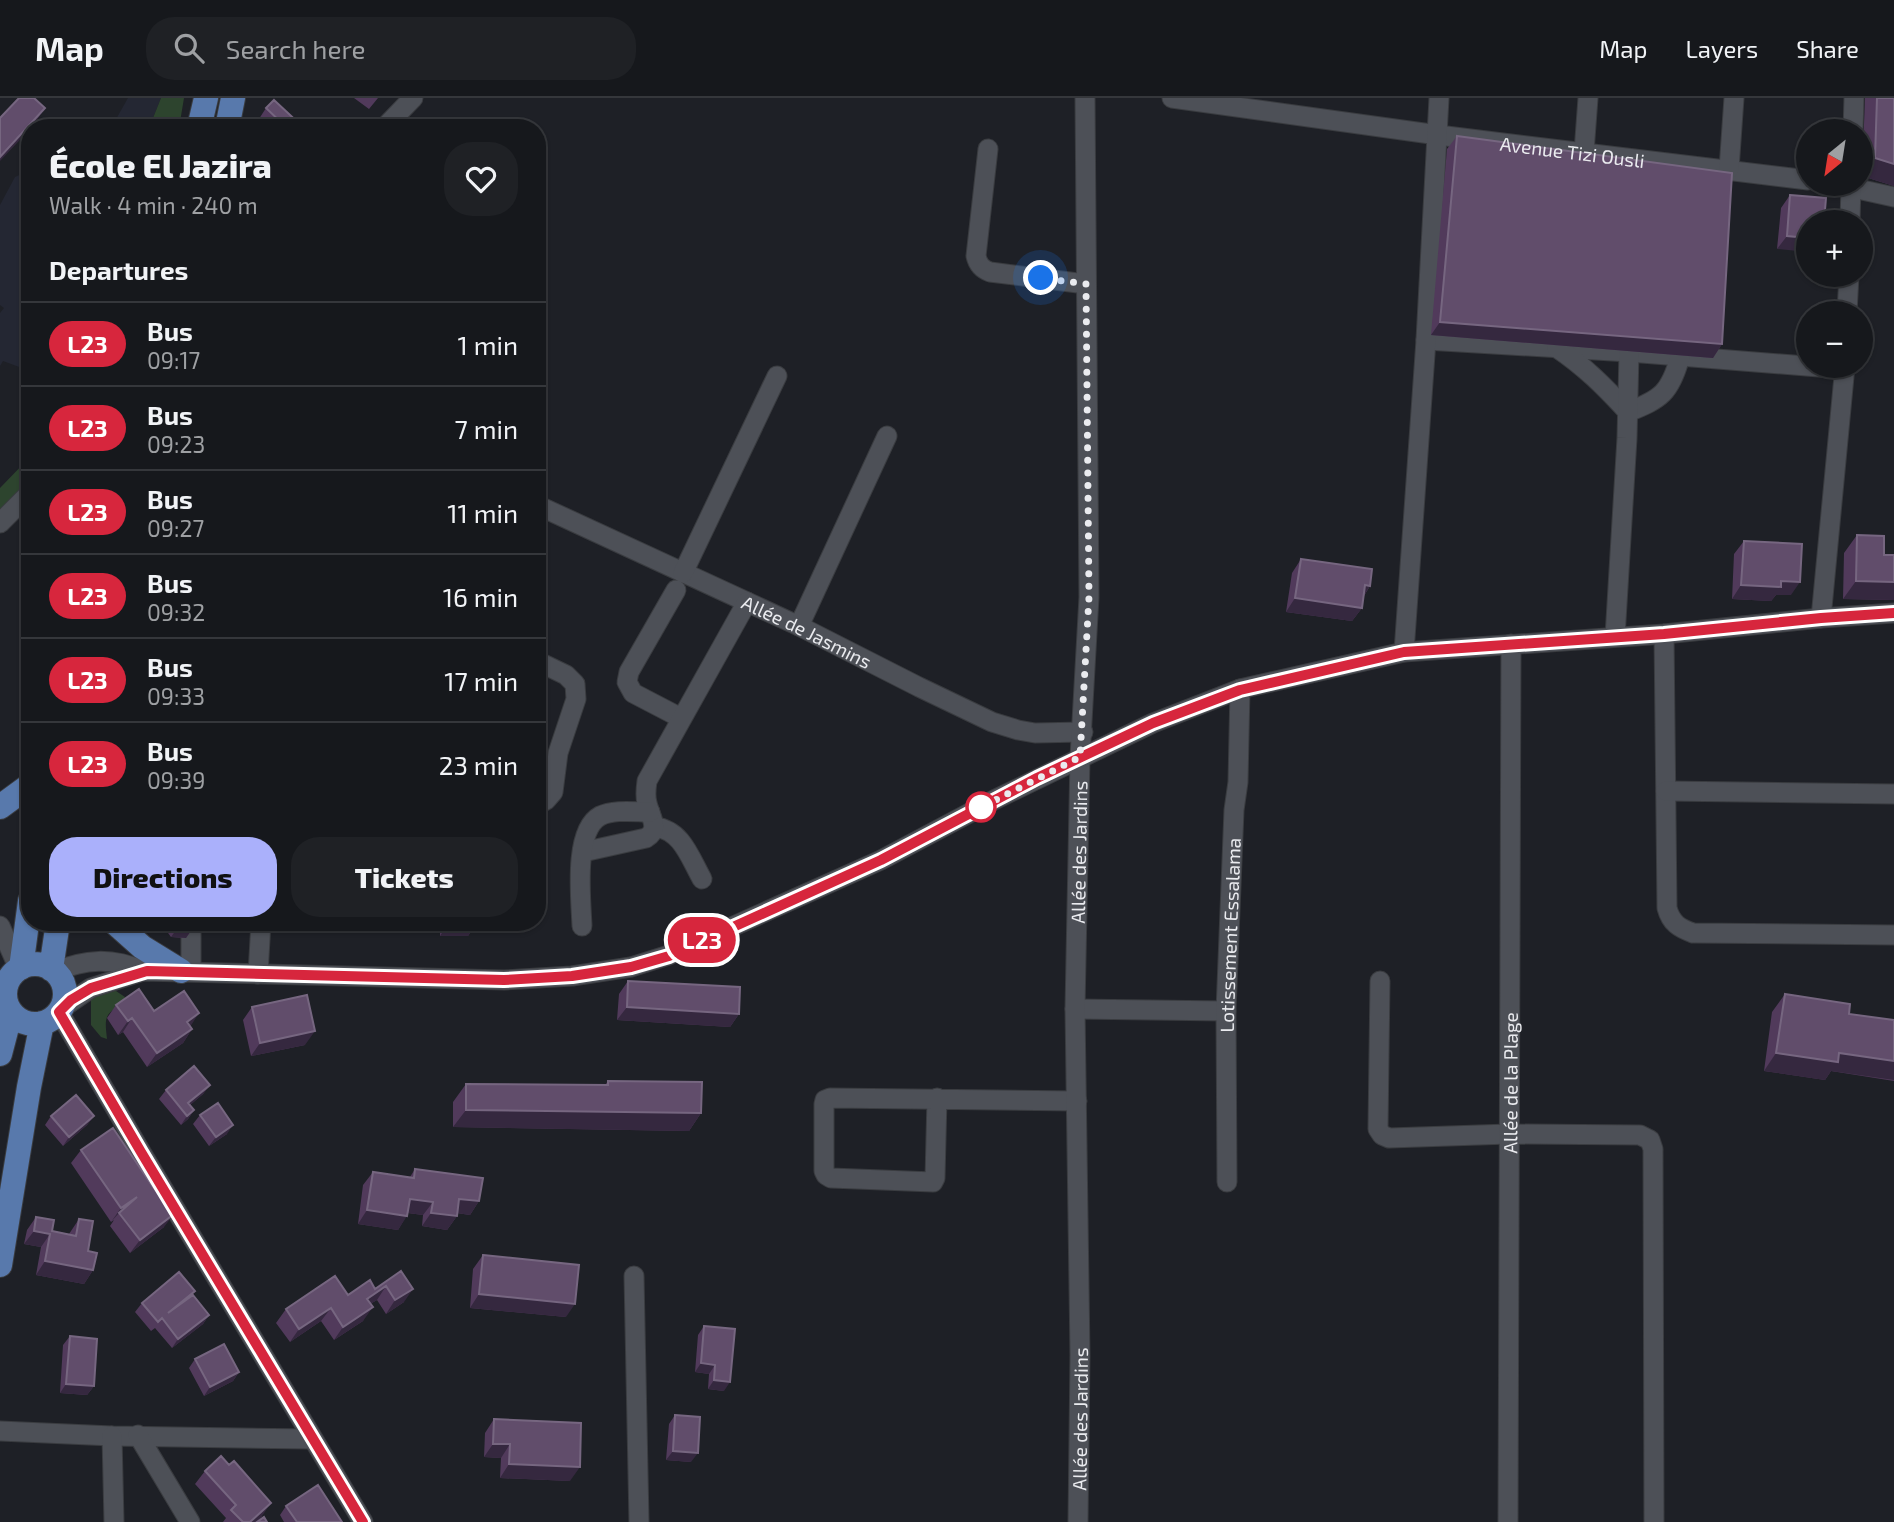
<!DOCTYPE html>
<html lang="en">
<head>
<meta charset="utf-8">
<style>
  body { margin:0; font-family:"Exo 2",sans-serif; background:#1f2125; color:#f1f3f6; height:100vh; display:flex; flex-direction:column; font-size:26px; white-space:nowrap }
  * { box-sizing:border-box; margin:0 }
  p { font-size:23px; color:#9ea0a3 }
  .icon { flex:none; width:38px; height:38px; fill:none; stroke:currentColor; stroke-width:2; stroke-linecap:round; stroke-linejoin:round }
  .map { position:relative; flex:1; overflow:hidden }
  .sheet { position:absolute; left:21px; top:21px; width:525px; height:812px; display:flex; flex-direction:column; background:#16181c; border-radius:28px; box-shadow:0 2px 5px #0004,0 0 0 2px #35373b }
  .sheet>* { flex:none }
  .badge { padding:0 14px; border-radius:23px; font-size:24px; line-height:46px }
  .needle { width:46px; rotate:210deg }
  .tools { position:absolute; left:1796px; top:21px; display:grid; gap:14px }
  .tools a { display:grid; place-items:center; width:77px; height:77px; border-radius:50%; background:#16181c; box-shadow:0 2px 5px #0004,0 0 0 2px #35373b; font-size:35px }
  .you { position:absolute; width:35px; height:35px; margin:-18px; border:5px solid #fff; border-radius:50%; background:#1a73e8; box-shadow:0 0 0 10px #1a73e833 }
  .map>.badge { position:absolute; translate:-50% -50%; box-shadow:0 0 0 4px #fff }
  h2 { padding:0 28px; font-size:26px; line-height:63px }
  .round { display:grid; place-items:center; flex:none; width:74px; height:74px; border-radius:28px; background:#1f2125 }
  .head { display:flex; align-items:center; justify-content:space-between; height:119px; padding:0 28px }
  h1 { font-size:33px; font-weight:800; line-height:52px }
  .primary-button { display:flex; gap:14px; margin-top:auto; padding:14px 28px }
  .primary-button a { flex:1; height:80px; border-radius:28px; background:#aab0fb; color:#111; font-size:28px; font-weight:800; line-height:80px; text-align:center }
  .primary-button a+a { background:#1f2125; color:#f1f3f6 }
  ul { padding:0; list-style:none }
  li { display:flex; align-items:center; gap:21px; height:84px; padding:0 28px; border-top:2px solid #35373b }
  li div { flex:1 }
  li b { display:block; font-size:26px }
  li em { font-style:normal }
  li .badge { min-width:77px; font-weight:700; text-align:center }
  header { display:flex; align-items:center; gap:42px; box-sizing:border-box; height:98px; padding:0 35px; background:#16181c; border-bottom:2px solid #35373b }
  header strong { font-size:33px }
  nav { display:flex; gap:38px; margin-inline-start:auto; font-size:24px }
  .search { width:490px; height:63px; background:#1f2125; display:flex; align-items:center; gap:18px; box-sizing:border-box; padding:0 24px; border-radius:28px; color:#9ea0a3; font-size:26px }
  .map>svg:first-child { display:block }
  .built { fill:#242733 }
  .green { fill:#2d442e }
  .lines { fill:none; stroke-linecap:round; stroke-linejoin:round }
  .minor-casing { stroke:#3a3c40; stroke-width:21 }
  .major-casing { stroke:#3a3c40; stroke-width:26 }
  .minor { stroke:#4d5057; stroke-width:19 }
  .major { stroke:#5879ac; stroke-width:24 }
  .wall { fill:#513a5b }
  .shaded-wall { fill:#35283f }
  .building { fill:#614d6b; stroke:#766680; stroke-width:2 }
  .line-casing { stroke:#fff; stroke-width:16 }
  .line { stroke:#d7263d; stroke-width:10 }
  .walk { stroke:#eaebef; stroke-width:7; stroke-dasharray:0 12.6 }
  .stop-dot { fill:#fff; stroke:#d7263d; stroke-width:3.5 }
  .labels { text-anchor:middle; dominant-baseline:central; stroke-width:6; stroke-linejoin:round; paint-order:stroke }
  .street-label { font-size:19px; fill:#eaebef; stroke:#1e2026 }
</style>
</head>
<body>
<header>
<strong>Map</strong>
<div class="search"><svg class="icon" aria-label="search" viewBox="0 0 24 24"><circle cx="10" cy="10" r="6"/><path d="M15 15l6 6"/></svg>Search here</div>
<nav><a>Map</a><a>Layers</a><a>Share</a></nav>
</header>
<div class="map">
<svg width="1894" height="1424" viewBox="0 0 1894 1424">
  <rect width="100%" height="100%" fill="#1e2026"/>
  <path class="built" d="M128,0H161L149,30H111Z
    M30,72V273L3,263L0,268V215L4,210L0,207V107L15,79Z"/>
  <path class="green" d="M161,0H184L179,30H149Z
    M30,359V395L0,418V390Z
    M109,892L116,893L125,899L123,906C103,916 105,921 107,941L101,939L91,927V899Z"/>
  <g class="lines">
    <g class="minor-casing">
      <g id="minor">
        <path id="s1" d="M1172,0L1438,37L1808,82"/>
        <path d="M384,30L413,0"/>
        <path d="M1853,33L1854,0"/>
        <path d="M988,51L976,158C978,167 982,171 990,174L1086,186"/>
        <path d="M1584,54L1588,0"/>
        <path d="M1729,71L1734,0"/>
        <path d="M1835,86L1894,99"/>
        <path d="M1850,124L1851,86"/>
        <path d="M1847,215L1849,177"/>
        <path d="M1426,242L1629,254L1844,271"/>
        <path d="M1557,250C1584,268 1605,289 1628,314C1661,301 1670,295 1680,259"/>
        <path id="s2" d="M537,407L799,528L919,589L992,624L1018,632L1035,635L1083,634"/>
        <path d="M0,425L30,395"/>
        <path d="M683,475L777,278"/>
        <path d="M676,492L629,574L627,584L633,595L681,620"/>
        <path d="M1821,520L1845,268"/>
        <path d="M799,528L887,338"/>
        <path d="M1664,536L1667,810C1671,825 1679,830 1693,835L1894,837"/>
        <path d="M1615,539L1627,340L1629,254"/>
        <path d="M1404,554L1426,242L1439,0"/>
        <path d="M537,563L566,577L575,586L576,601L558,655L553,694L546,702L537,707"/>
        <path d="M1666,693L1894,696"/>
        <path d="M655,729C682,732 690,760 702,781"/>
        <path d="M583,754L646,740C661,731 650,719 647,705C645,698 646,690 647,683L747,504"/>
        <path d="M0,828L19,871"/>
        <path d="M582,828C581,802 573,733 600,718C614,711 635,714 650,714"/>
        <path d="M191,873V824"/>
        <path d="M54,874C85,861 112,859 143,873"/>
        <path d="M258,876L261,824"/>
        <path d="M0,882H9"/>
        <path d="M1380,883L1378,1031L1382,1037L1389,1040L1509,1036L1640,1037L1650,1042L1653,1051L1654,1424"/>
        <path d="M62,910L91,890L143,873L504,882L572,878L631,869L669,857L881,762L994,702L1153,625L1240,591L1404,554L1664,536L1821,520L1894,515"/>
        <path d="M1075,911L1226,913"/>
        <path d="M59,914L141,1054L363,1424"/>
        <path d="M937,1000L935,1080L933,1084L831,1080L826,1077L824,1073V1006L825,1002L830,1000L1077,1003"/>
        <path id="s3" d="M1227,1084L1226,913L1234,712L1238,684L1240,591"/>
        <path d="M634,1178L639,1424"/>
        <path d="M0,1333L112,1338L311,1341"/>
        <path d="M138,1337L190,1424"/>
        <path d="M112,1338L114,1424"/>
        <path id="s4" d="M1078,1424L1080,1257L1075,911L1080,659L1089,499L1085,0"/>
        <path id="s5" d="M1508,1424L1511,546"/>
      </g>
    </g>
    <g class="major-casing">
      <path id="major" d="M199,30L206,0
        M227,30L233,0
        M0,709L30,687
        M114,824L142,849L181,873
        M5 896a30 30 0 1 1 60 0a30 30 0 1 1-60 0Z
        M21,870L30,803
        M51,871L58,824
        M0,956L11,914
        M0,1167L29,989L42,925"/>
    </g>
    <use href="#minor" class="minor"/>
    <use href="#major" class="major"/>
  </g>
  <path class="wall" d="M354,0H378L369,11Z
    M1865,0H1894V88L1862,78Z
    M266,10L304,30H263L257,24Z
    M1457,38L1722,246L1713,260L1431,237L1447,51Z
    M1790,97L1824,124L1777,151L1781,110Z
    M1857,437L1884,457H1894V502L1843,501L1844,455Z
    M1744,443L1791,497H1776L1771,503L1732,501L1734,456Z
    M1301,461L1370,488L1364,498L1362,510L1352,523L1286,514L1292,475Z
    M160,824H197L186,840L171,839Z
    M440,824H477L468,838H440Z
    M628,883L739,916L730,929L617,922L619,896Z
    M1785,896L1849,916L1894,922V983L1831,973L1825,982L1764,973L1772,914Z
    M116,907L154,913L190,928L192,931L183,945L147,969L123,934L118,937L107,920Z
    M252,909L305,947L251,958L243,922Z
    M608,983L701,1015L689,1033L453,1029V1004L466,986L605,987Z
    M210,987L203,996L190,1007L194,1012L188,1021L181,1027L159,1001L166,992Z
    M200,1017L227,1036L209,1048L193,1026Z
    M51,1018H94L87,1027L63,1048L45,1027Z
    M81,1052L164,1129L130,1155L110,1128L114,1122L111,1124L71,1065Z
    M415,1071L479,1103L470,1117L457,1115V1118L447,1132L422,1128L423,1117L408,1115L398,1132L358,1126L363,1087L373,1074L410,1079Z
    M36,1119L52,1133L69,1136L79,1121L93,1172L84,1186L36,1177L41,1149L24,1146L27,1132Z
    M483,1157L566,1219L470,1210L473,1171Z
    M401,1173L404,1204L386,1216L377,1202L370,1206L363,1223L334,1242L321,1223L290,1244L276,1225L286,1211L375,1191Z
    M195,1193L190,1200L209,1217L203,1226L172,1250L155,1230L151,1233L135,1214L142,1205Z
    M704,1228L724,1293L708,1291L709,1276L695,1274L698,1237Z
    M70,1238L94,1288L87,1297L60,1295L63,1247Z
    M195,1261L239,1274L233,1283L204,1298L189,1270Z
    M675,1317L691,1364L666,1362L669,1326Z
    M494,1321L570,1383L500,1380L501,1360L484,1359L485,1335Z
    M205,1373L262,1418L256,1424H223L226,1420L195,1386Z
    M286,1408L342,1424H284L280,1417Z"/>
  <path class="shaded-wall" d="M45,10L33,28L0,63V59Z
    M1875,60L1894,66V88L1862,78Z
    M1787,138L1808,140V154L1777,151Z
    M1440,224L1722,246L1713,260L1431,237Z
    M1781,483L1800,484L1791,497H1776L1771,503L1732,501L1741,487Z
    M1856,483L1894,484V502L1843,501Z
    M1365,487L1370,488L1361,502Z
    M1295,500L1362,510L1352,523L1286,514Z
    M182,824H197L186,840L171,839Z
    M449,824H477L468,838H440Z
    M627,909L739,916L730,929L617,922Z
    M199,915L190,929L187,924Z
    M132,920L123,934L118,937L128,923Z
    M192,931L183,945L147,969L157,955Z
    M315,933L305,947L251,958L260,945Z
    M1776,955H1839L1894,963V982L1831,973L1825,982L1764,973Z
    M210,987L203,996L182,1014L188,1005Z
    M194,1012L188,1021L181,1027L187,1018Z
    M466,1012L701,1015L689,1033L453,1029Z
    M94,1018L87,1027L63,1048L69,1039Z
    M233,1027L227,1036L209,1048L216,1039Z
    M137,1099L119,1115L111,1124L121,1110Z
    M410,1101L433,1104L423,1117L401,1114Z
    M459,1101L479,1103L470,1117L450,1114Z
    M367,1112L407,1118L398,1132L358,1126Z
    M431,1115L457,1118L447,1132L422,1128Z
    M174,1116L164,1129L130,1155L140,1142Z
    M34,1133L50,1136L41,1149L24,1146Z
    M45,1163L93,1172L84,1186L36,1177Z
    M386,1188L377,1202L357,1214L367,1201Z
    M413,1191L404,1204L386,1216L395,1202Z
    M479,1196L575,1206L566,1219L470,1210Z
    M373,1209L363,1223L334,1242L343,1229Z
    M331,1210L321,1223L290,1244L299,1231Z
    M209,1217L203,1226L172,1250L178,1241Z
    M701,1265L715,1267L709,1276L695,1274Z
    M239,1274L233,1283L204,1298L210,1289Z
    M714,1282L730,1284L724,1293L708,1291Z
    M66,1286L94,1288L87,1297L60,1295Z
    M493,1346H510L501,1360L484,1359Z
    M673,1353L698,1355L691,1364L666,1362Z
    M509,1366L580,1369L570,1383L500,1380Z
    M271,1405L262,1418L256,1424H250Z"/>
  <path class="building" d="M19,0H34L45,10L0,59V20Z
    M1877,0H1894V66L1875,60Z
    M274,2L304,30H285L286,29L266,10Z
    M1457,38L1732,75L1722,246L1440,224Z
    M1790,97L1826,100L1824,124H1808V140L1787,138Z
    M1857,437L1884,438V457H1894V484L1856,483Z
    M1744,443L1802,446L1800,484L1781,483V489L1741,487Z
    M1301,461L1372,471L1370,488L1365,487L1362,510L1295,500Z
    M628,883L740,889L739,916L627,909Z
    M139,891L154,913L184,893L199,915L187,924L192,931L157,955L132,920L128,923L116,907Z
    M1785,896L1850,906L1849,916L1894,922V963L1839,955L1838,964L1776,955Z
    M307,897L315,933L260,945L252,909Z
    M194,968L210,987L188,1005L194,1012L187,1018L166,992Z
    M608,983L702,984L701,1015L466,1012V986L608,987Z
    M76,997L94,1018L69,1039L51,1018Z
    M218,1005L233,1027L216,1039L200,1017Z
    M113,1030L153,1089L174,1116L140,1142L119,1115L137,1099L121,1110L81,1052Z
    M415,1071L483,1080L479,1103L459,1101L457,1118L431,1115L433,1104L410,1101L407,1118L367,1112L373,1074L414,1080Z
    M36,1119L54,1122L52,1133L76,1138L79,1121L93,1123L88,1153L97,1155L93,1172L45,1163L50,1136L34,1133Z
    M483,1157L579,1167L575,1206L479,1196Z
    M401,1173L413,1191L395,1202L386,1188L367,1201L373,1209L343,1229L331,1210L299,1231L286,1211L335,1178L348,1197L370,1182L375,1191Z
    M179,1174L195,1193L168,1215L193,1197L209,1217L178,1241L162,1220L158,1224L142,1205Z
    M704,1228L735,1231L730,1284L714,1282L715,1267L701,1265Z
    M70,1238L97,1241L94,1288L66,1286Z
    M224,1246L239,1274L210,1289L195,1261Z
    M675,1317L700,1319L698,1355L673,1353Z
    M494,1321L581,1325L580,1369L509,1366L510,1346H493Z
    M221,1358L229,1367L234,1363L271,1405L250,1424H243L231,1412L236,1407L205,1373Z
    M318,1387L342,1424H297L286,1408Z
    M264,1419L267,1424H257Z"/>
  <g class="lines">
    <g class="line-casing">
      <path id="line" d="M363,1424L141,1054L59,914L71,902L91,890L147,873L504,882L572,878L631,869L669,858L881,762L1037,680L1153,625L1240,592L1404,554L1664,536L1821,520L1894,515"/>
    </g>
    <use href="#line" class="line"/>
    <path class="walk" d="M981,709L972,714L1080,659L1089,499L1086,186L1041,180"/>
  </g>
  <circle class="stop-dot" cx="981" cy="709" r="14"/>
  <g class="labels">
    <g class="street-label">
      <text stroke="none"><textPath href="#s1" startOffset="404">Avenue Tizi Ousli</textPath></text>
      <text stroke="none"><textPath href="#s2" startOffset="298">Allée de Jasmins</textPath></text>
      <text stroke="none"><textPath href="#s4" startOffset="670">Allée des Jardins</textPath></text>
      <text stroke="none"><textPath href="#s3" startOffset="247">Lotissement Essalama</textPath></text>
      <text stroke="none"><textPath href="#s5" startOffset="439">Allée de la Plage</textPath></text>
      <text stroke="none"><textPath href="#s4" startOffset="103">Allée des Jardins</textPath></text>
    </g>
  </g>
</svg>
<div class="tools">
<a><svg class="needle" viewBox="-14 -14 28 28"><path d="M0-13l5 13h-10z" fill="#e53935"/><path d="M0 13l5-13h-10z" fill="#9ea0a3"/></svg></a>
<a>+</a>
<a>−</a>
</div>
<div class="you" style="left:1041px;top:180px"></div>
<b class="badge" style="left:702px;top:842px;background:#d7263d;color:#fff">L23</b>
<section class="sheet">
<div class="head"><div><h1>École El Jazira</h1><p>Walk · 4 min · 240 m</p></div><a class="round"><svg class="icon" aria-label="heart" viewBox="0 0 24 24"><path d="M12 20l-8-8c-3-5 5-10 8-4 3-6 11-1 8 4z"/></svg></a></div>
<h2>Departures</h2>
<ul>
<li><span class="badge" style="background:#d7263d;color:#fff">L23</span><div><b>Bus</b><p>09:17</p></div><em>1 min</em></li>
<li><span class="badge" style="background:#d7263d;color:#fff">L23</span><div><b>Bus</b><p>09:23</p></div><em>7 min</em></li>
<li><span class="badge" style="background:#d7263d;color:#fff">L23</span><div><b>Bus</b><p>09:27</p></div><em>11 min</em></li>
<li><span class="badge" style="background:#d7263d;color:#fff">L23</span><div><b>Bus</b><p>09:32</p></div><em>16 min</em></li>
<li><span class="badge" style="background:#d7263d;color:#fff">L23</span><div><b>Bus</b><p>09:33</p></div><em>17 min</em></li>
<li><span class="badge" style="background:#d7263d;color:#fff">L23</span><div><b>Bus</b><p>09:39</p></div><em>23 min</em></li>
</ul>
<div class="primary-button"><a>Directions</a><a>Tickets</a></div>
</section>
</div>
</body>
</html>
